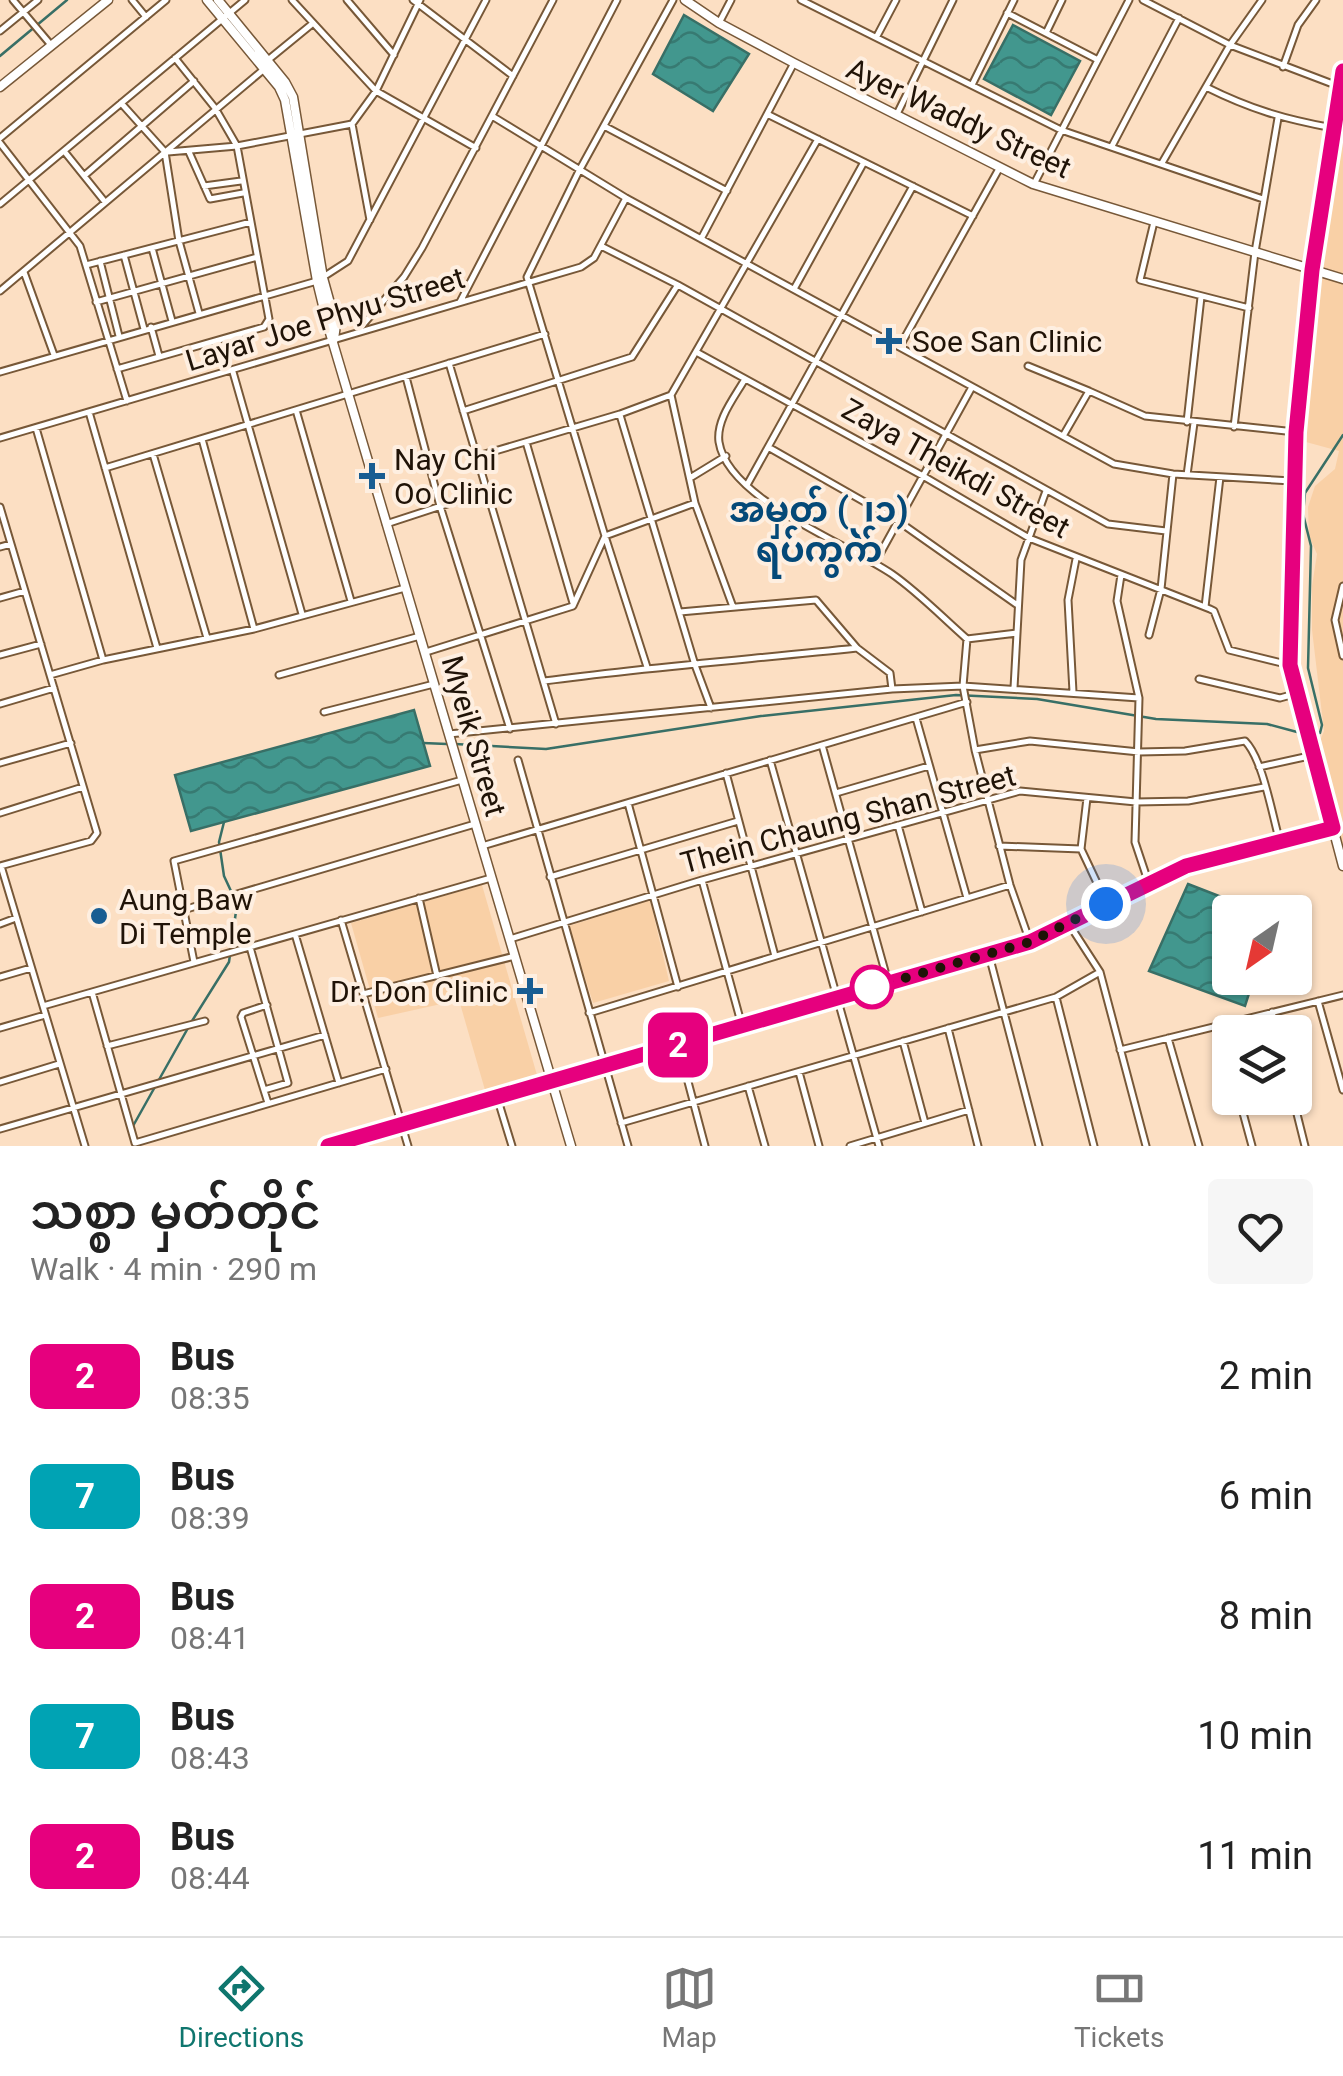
<!DOCTYPE html>
<html lang="en">
<head>
<meta charset="utf-8">
<style>
  body { margin:0; font-family:Roboto,"Noto Sans Myanmar",sans-serif; background:#f6f6f6; color:#222; height:100vh; display:flex; flex-direction:column; font-size:38px; white-space:nowrap }
  * { box-sizing:border-box; margin:0 }
  p { font-size:32px; color:#767676 }
  .icon { flex:none; width:55px; height:55px; fill:none; stroke:currentColor; stroke-width:2; stroke-linecap:round; stroke-linejoin:round }
  .map { position:relative; height:1146px; overflow:hidden }
  .panel { display:flex; flex-direction:column; background:#fff; flex:1 }
  .panel>* { flex:none }
  .badge { padding:0 20px; border-radius:15px; font-size:35px; line-height:65px }
  .needle { width:65px; rotate:214deg }
  .tools { position:absolute; left:1212px; top:895px; display:grid; gap:20px }
  .tools a { display:grid; place-items:center; width:100px; height:100px; border-radius:10px; background:#fff; box-shadow:0 2px 8px #0004; font-size:50px }
  .you { position:absolute; width:50px; height:50px; margin:-25px; border:8px solid #fff; border-radius:50%; background:#1a73e8; box-shadow:0 0 0 15px #1a73e833 }
  .map>.badge { position:absolute; translate:-50% -50%; box-shadow:0 0 0 5px #fff }
  .round { display:grid; place-items:center; flex:none; width:105px; height:105px; border-radius:10px; background:#f6f6f6 }
  .summary { display:flex; align-items:center; justify-content:space-between; height:170px; padding:0 30px }
  h1 { font-size:48px; font-weight:600; line-height:75px }
  ul { padding:0; list-style:none }
  li { display:flex; align-items:center; gap:30px; height:120px; padding:0 30px }
  li div { flex:1 }
  li b { display:block; font-size:38px }
  li em { font-style:normal }
  li .badge { min-width:110px; font-weight:700; text-align:center }
  .tabs { display:flex; justify-content:space-around; align-items:center; height:140px; border-top:2px solid #e0e0e0; background:#fff; font-size:28px; color:#767676 }
  .tabs a { display:grid; justify-items:center; gap:5px }
  .tabs .current { color:#0f766e }
  .map>svg:first-child { display:block }
  .built { fill:#f9d0a6 }
  .water { fill:url(#water-waves); stroke:#386f66; stroke-width:2.5 }
  .lines { fill:none; stroke-linecap:round; stroke-linejoin:round }
  .stream { stroke:#386f66; stroke-width:2.5 }
  .street-casing { stroke:#775838; stroke-width:9 }
  .secondary-casing { stroke:#775838; stroke-width:11 }
  .street { stroke:#fff; stroke-width:5 }
  .secondary { stroke:#fff; stroke-width:8 }
  .line-casing { stroke:#fff; stroke-width:22 }
  .line { stroke:#e6007e; stroke-width:15 }
  .walk { stroke:#201307; stroke-width:10; stroke-dasharray:0 18 }
  .poi-dot { fill:#185d92; stroke:#feefe1; stroke-width:4 }
  .stop-dot { fill:#fff; stroke:#e6007e; stroke-width:5 }
  .labels { text-anchor:middle; dominant-baseline:central; stroke-width:8; stroke-linejoin:round; paint-order:stroke }
  .street-label { font-size:30px; fill:#201307; stroke:#feefe1 }
  .poi-label { font-size:30px; fill:#201307; stroke:#feefe1; text-anchor:start }
  .quarter-label { font-size:35px; font-weight:bold; fill:#044978; stroke:#feefe1 }
</style>
</head>
<body>
<div class="map">
<svg width="1343" height="1146" viewBox="0 0 1343 1146">
  <defs>
    <pattern id="water-waves" width="16" height="10" patternUnits="userSpaceOnUse" patternTransform="scale(2.5)"><rect width="16" height="10" fill="#42978e"/><path d="M0 5q4-4 8 0t8 0" fill="none" stroke="#377a72"/></pattern>
  </defs>
  <rect width="100%" height="100%" fill="#fcdfc3"/>
  <path class="built" d="M1343,71V866L1314,755L1324,731L1312,630V586L1317,554L1309,536L1308,507L1315,486L1335,469L1339,451L1295,439L1312,270Z
    M482,885L537,1075L485,1090L459,1000L378,1018L351,923Z
    M650,900L669,981L593,1003L569,926Z"/>
  <path class="water" d="M684,15L749,54L713,111L653,74Z
    M1013,25L1080,61L1051,115L984,79Z
    M414,710L430,766L191,831L175,775Z
    M1188,884L1260,912H1230V978H1254L1245,1006L1149,971Z"/>
  <g class="lines">
    <path class="stream" d="M0,56L67,0
      M423,743L447,744
      M455,744L546,749L761,716L956,695L1037,699L1156,719L1267,724L1297,732L1320,733L1322,725L1308,668L1311,546L1303,514L1305,493L1343,435
      M192,1021L229,962L237,904L224,876L219,842L224,822
      M133,1126L188,1028"/>
    <g class="street-casing">
      <path id="street" d="M13,0L51,45
        M132,0L146,17
        M292,0L376,91L476,148
        M347,0L394,55
        M413,0L513,76
        M801,0L1061,130L1263,199
        M1143,0L1230,45L1338,86
        M1007,13L1098,60
        M719,23L731,0
        M0,31L38,0
        M1046,33L1062,0
        M877,36L896,0
        M268,60L312,24
        M1283,67L1298,25L1316,0
        M972,85L1014,0
        M1206,87C1250,109 1284,119 1333,128
        M121,103L165,152L179,241L199,313
        M767,114L973,216
        M897,114L953,0
        M492,116L626,198L1114,464L1173,474L1292,481
        M352,124L370,220
        M604,126L727,191
        M0,138L166,0
        M0,143L80,246L127,401
        M1112,146L1179,18
        M64,151L105,202
        M168,152L237,146L352,124L376,91L420,0
        M189,152L210,199L243,193
        M1162,163L1230,45L1262,0
        M85,175L194,81
        M1034,184L1129,0
        M204,186L241,181
        M0,204L245,0
        M1154,222L1140,280L1249,308
        M701,239L794,63
        M601,246L678,285L1108,524L1166,531
        M152,248L172,321
        M124,255L144,329
        M100,261L119,336
        M86,265L251,222
        M24,272L54,355
        M794,289L864,162
        M0,291L263,70
        M96,302L257,257
        M460,302L617,0
        M151,327L159,356
        M360,328L404,277L422,248L553,0
        M900,346L1000,167
        M698,353L923,476L1029,538L1210,609L1214,611L1229,650L1290,665
        M1028,366L1089,391
        M117,369L264,327L269,319L237,146L215,108L175,58
        M0,372L317,281L348,261L486,0
        M233,372L302,614
        M406,377L440,506L510,729
        M745,379C734,398 716,420 719,442C728,500 847,543 892,574C918,592 942,617 967,639L1017,633
        M671,395L695,503L733,607
        M296,410L351,601
        M463,411L632,357L677,286
        M89,412L157,648
        M620,415L695,665L711,708
        M1187,422L1201,297
        M1234,427L1255,252L1278,118
        M36,428L103,660
        M1063,436L1089,391L1145,416L1295,432
        M0,438L581,267L594,258L626,198
        M202,439L254,629
        M526,442L573,603
        M768,447L898,521L1016,604
        M153,454L207,638
        M478,456L620,414L671,395L818,139
        M105,468L545,334
        M1187,475L1194,423
        M690,478L726,456
        M747,485L913,186
        M487,491L556,724
        M0,507L97,833L91,841L0,866
        M386,524L487,491L449,363
        M0,547L11,544
        M875,563L972,387
        M1121,575L1117,601L1139,698L1135,842L1149,884
        M1343,586L1335,620L1343,656
        M0,598L25,591
        M1205,607L1220,477
        M680,612L816,600L857,648L890,673L892,689
        M1149,635L1161,589L1173,474
        M967,639L963,686L975,750L1010,885L1030,942
        M426,652L573,606L605,536L527,277L579,171L673,0
        M0,655L41,644
        M647,667L605,536L695,503
        M50,675L103,660L254,629L405,588
        M279,675L420,636
        M1199,679L1280,698L1298,693
        M544,681C648,667 753,659 857,648
        M1014,688L1021,560L1046,491
        M1073,692L1068,600L1076,559
        M0,704L54,688
        M324,712L434,684
        M916,718L967,898
        M449,734L892,689L963,686L1139,698
        M822,745L888,982
        M975,750L1030,741L1139,752L1185,751L1245,741C1263,759 1272,815 1280,842
        M518,760L628,1146
        M770,760L879,1146
        M0,763L71,743
        M1259,767L1314,755
        M726,773L775,956
        M836,793L929,766
        M1087,798L1081,849L1107,904
        M628,803L678,987
        M0,813L83,787
        M898,825L922,912
        M482,846L967,702
        M999,846L1081,849
        M1,866L85,1146
        M550,877L738,821
        M702,880L742,1026
        M419,898L437,976
        M183,910L475,824
        M341,920L408,1146
        M0,924L16,918
        M1069,924L1100,972L1146,1146
        M295,934L339,1083
        M510,939L702,880L1020,791L1136,802L1188,801L1264,787
        M250,947L288,1083L264,1090
        M989,955L1039,1146
        M194,962L174,861L462,780
        M0,977L31,968
        M92,992L135,1143
        M363,994L515,956
        M1056,997L1094,1146
        M1318,1001L1343,1090
        M267,1005L243,1013L241,1017L268,1103
        M43,1006L491,878
        M1272,1012L1277,1032
        M589,1013L1010,885
        M1220,1025L1230,1064
        M0,1028L45,1015
        M948,1028L978,1146
        M1168,1038L1199,1146
        M903,1041L925,1123
        M678,1044L705,1146
        M107,1046L205,1021
        M1120,1050L1343,995
        M799,1072L819,1146
        M0,1082L59,1064
        M748,1086L765,1146
        M497,1097L512,1146
        M1239,1098L1252,1146
        M1293,1098L1305,1146
        M621,1123L1056,997L1100,972
        M0,1129L325,1035
        M135,1143L386,1069
        M850,1146L969,1110"/>
    </g>
    <g class="secondary-casing">
      <path id="secondary" d="M207,0L279,87L285,100L317,281L328,326L571,1146
        M218,0L285,82L293,97L323,278L336,325L334,339
        M685,0L719,23L794,63L1033,184L1343,279
        M1343,71L1312,270L1295,432L1290,665L1343,866
        M0,87L108,0
        M328,1146L1030,942L1186,866L1333,828"/>
    </g>
    <use href="#street" class="street"/>
    <use href="#secondary" class="secondary"/>
  </g>
  <g class="lines">
    <g class="line-casing">
      <path id="line" d="M328,1146L1030,942L1186,866L1333,828L1290,665L1296,432L1312,270L1343,71"/>
    </g>
    <use href="#line" class="line"/>
    <path class="walk" d="M872,987L863,990L1030,942L1106,904"/>
  </g>
  <g class="poi-dot">
    <path d="M884 326h10v10h10v10h-10v10h-10v-10h-10v-10h10z"/>
    <path d="M367 461h10v10h10v10h-10v10h-10v-10h-10v-10h10z"/>
    <circle cx="99" cy="916" r="10"/>
    <path d="M525 976h10v10h10v10h-10v10h-10v-10h-10v-10h10z"/>
  </g>
  <circle class="stop-dot" cx="872" cy="987" r="20"/>
  <g class="labels">
    <g class="street-label">
      <text transform="translate(959 118) rotate(25)">Ayer Waddy Street</text>
      <text transform="translate(325 319) rotate(-17)">Layar Joe Phyu Street</text>
      <text transform="translate(956 468) rotate(29)">Zaya Theikdi Street</text>
      <text transform="translate(474 736) rotate(74)">Myeik Street</text>
      <text transform="translate(848 819) rotate(-15)">Thein Chaung Shan Street</text>
    </g>
    <g class="poi-label">
      <text x="912" y="341">Soe San Clinic</text>
      <text x="394" y="459">Nay Chi<tspan x="394" dy="34">Oo Clinic</tspan></text>
      <text x="119" y="899">Aung Baw<tspan x="119" dy="34">Di Temple</tspan></text>
      <text x="508" y="991" text-anchor="end">Dr. Don Clinic</text>
    </g>
    <g class="quarter-label">
      <text x="819" y="510">အမှတ် (၂၁)<tspan x="819" dy="40">ရပ်ကွက်</tspan></text>
    </g>
  </g>
</svg>
<div class="tools">
<a><svg class="needle" viewBox="-14 -14 28 28"><path d="M0-13l5 13h-10z" fill="#e53935"/><path d="M0 13l5-13h-10z" fill="#767676"/></svg></a>
<a><svg class="icon" aria-label="layers" viewBox="0 0 24 24"><path d="M12 4l9 5-9 5-9-5zM3 14l9 5 9-5"/></svg></a>
</div>
<div class="you" style="left:1106px;top:904px"></div>
<b class="badge" style="left:678px;top:1045px;background:#e6007e;color:#fff">2</b>
</div>
<section class="panel">
<div class="summary"><div><h1>သစ္စာ မှတ်တိုင်</h1><p>Walk · 4 min · 290 m</p></div><a class="round"><svg class="icon" aria-label="heart" viewBox="0 0 24 24"><path d="M12 20l-8-8c-3-5 5-10 8-4 3-6 11-1 8 4z"/></svg></a></div>
<ul>
<li><span class="badge" style="background:#e6007e;color:#fff">2</span><div><b>Bus</b><p>08:35</p></div><em>2 min</em></li>
<li><span class="badge" style="background:#00a3b4;color:#fff">7</span><div><b>Bus</b><p>08:39</p></div><em>6 min</em></li>
<li><span class="badge" style="background:#e6007e;color:#fff">2</span><div><b>Bus</b><p>08:41</p></div><em>8 min</em></li>
<li><span class="badge" style="background:#00a3b4;color:#fff">7</span><div><b>Bus</b><p>08:43</p></div><em>10 min</em></li>
<li><span class="badge" style="background:#e6007e;color:#fff">2</span><div><b>Bus</b><p>08:44</p></div><em>11 min</em></li>
</ul>
</section>
<nav class="tabs">
<a class="current"><svg class="icon" aria-label="directions" viewBox="0 0 24 24"><path d="M12 3l9 9-9 9-9-9zM9 14v-3h6M13 9l2 2-2 2"/></svg>Directions</a>
<a><svg class="icon" aria-label="map" viewBox="0 0 24 24"><path d="M3 6l6-2 6 2 6-2v14l-6 2-6-2-6 2zM9 4v14M15 6v14"/></svg>Map</a>
<a><svg class="icon" aria-label="tickets" viewBox="0 0 24 24"><path d="M3 7h18v10H3zM15 7v10"/></svg>Tickets</a>
</nav>
</body>
</html>
